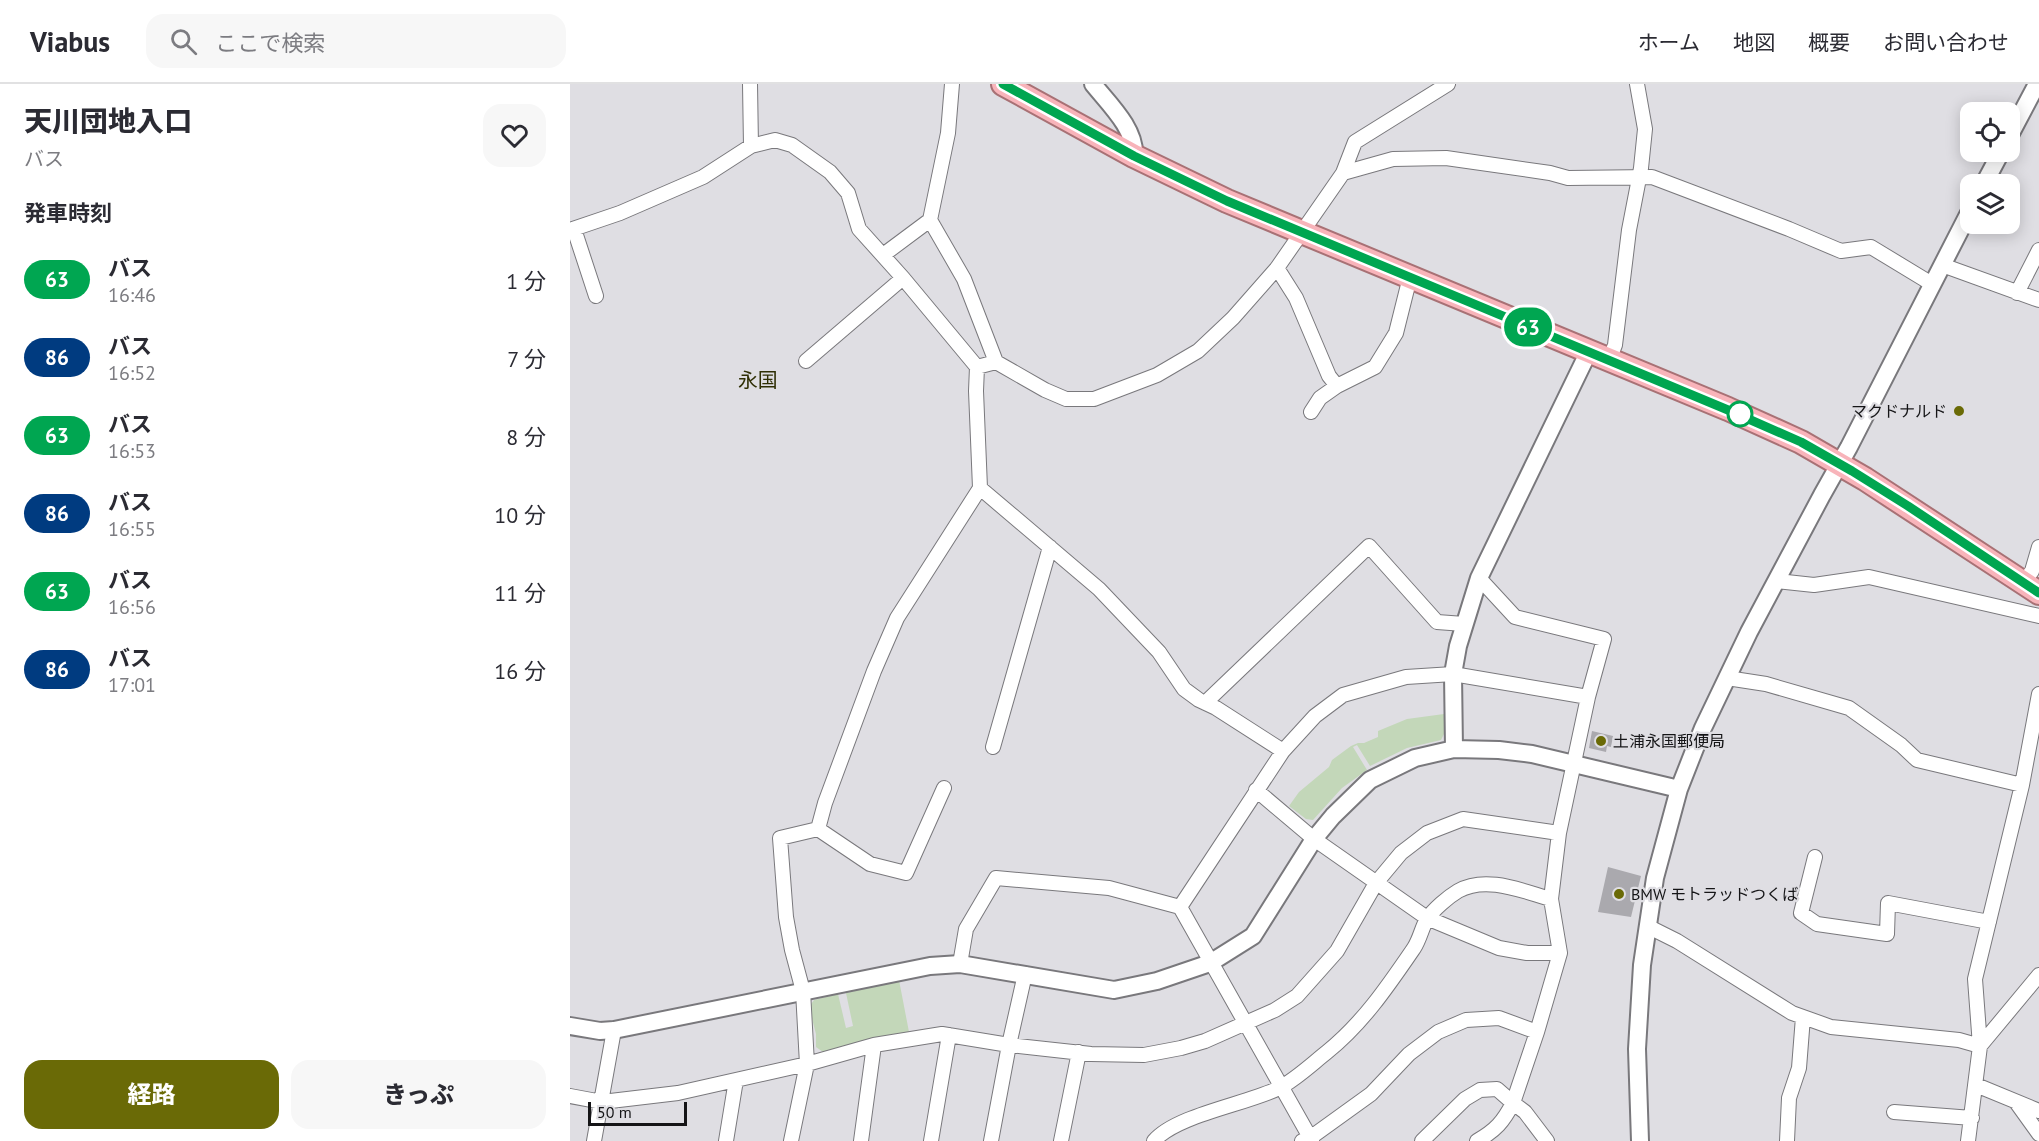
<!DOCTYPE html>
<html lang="ja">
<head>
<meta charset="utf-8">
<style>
  body { margin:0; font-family:"PT Sans","Noto Sans JP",sans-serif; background:#f7f7f7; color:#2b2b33; height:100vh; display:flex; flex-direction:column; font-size:22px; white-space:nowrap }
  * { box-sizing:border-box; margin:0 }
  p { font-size:20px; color:#7c7c81 }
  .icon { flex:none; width:33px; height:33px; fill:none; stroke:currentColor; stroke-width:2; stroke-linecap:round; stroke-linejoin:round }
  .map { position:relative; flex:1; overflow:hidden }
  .details { display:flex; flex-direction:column; background:#fff; width:570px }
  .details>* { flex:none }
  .badge { padding:0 12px; border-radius:20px; font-size:21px; line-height:39px }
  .controls { position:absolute; left:1390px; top:18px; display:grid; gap:12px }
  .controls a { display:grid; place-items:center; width:60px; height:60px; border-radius:12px; background:#fff; box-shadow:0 3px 15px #0003; font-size:30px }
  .scale { position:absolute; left:18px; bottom:15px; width:99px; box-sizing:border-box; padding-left:6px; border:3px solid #151517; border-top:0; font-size:16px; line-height:21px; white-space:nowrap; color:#151517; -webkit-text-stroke:4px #dfdee3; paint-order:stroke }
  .map>.badge { position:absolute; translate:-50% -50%; box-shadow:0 0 0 3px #fff }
  h2 { padding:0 24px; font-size:22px; line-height:54px }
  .round { display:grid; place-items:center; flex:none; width:63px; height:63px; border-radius:18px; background:#f7f7f7 }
  .overview { display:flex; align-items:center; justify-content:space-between; height:102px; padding:0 24px }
  h1 { font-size:28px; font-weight:800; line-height:45px }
  .button { display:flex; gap:12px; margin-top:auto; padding:12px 24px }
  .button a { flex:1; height:69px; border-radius:18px; background:#6a6a06; color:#fff; font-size:24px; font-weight:800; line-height:69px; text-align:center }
  .button a+a { background:#f7f7f7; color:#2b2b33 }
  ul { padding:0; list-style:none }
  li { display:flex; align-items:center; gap:18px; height:78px; padding:0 24px }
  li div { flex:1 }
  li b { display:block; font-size:22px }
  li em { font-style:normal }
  li .badge { min-width:66px; font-weight:700; text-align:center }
  header { display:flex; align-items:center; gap:36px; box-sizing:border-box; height:84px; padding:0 30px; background:#fff; border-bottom:2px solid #e1e1e2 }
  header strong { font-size:28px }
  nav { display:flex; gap:33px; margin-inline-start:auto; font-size:21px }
  .search { width:420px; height:54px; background:#f7f7f7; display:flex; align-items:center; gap:15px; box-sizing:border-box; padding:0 21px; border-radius:18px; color:#7c7c81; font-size:22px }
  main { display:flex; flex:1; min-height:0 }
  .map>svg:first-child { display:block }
  .green { fill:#c3d7b9 }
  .building { fill:#aaa9ae }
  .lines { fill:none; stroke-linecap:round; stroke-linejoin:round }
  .minor-casing { stroke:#79787c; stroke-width:16 }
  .tertiary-casing { stroke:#79787c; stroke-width:20 }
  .trunk-casing { stroke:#a87175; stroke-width:26 }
  .minor { stroke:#fff; stroke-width:14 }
  .tertiary { stroke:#fff; stroke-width:16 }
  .trunk { stroke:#f8b4ba; stroke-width:22 }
  .line-casing { stroke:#fff; stroke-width:14 }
  .line { stroke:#00a651; stroke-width:9 }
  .poi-dot { fill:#6a6a06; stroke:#dfdee3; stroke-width:2 }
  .stop-dot { fill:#fff; stroke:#00a651; stroke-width:3 }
  .labels { text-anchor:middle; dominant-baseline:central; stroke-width:4.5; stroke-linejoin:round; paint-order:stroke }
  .poi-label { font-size:16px; fill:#151517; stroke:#dfdee3; text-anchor:start }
  .quarter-label { font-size:20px; fill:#2f2f05; stroke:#dfdee3 }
</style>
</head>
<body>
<header>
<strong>Viabus</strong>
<div class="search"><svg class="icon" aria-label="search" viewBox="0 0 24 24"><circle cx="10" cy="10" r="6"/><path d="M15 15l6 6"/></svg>ここで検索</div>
<nav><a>ホーム</a><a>地図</a><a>概要</a><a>お問い合わせ</a></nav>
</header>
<main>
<section class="details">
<div class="overview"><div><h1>天川団地入口</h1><p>バス</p></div><a class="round"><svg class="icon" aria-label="heart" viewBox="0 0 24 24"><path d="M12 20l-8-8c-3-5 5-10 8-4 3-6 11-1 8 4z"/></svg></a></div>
<h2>発車時刻</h2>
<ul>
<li><span class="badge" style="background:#00a651;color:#fff">63</span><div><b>バス</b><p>16:46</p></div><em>1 分</em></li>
<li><span class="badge" style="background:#003b80;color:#fff">86</span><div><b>バス</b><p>16:52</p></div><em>7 分</em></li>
<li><span class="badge" style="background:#00a651;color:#fff">63</span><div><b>バス</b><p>16:53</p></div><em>8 分</em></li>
<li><span class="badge" style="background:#003b80;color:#fff">86</span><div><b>バス</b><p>16:55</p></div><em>10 分</em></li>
<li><span class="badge" style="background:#00a651;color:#fff">63</span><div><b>バス</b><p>16:56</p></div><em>11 分</em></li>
<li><span class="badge" style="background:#003b80;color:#fff">86</span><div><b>バス</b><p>17:01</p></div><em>16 分</em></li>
</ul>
<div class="button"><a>経路</a><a>きっぷ</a></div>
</section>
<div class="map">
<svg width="1469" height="1057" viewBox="0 0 1469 1057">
  <rect width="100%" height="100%" fill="#dfdee3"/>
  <path class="green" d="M874,630L875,648L871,656L837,664L800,682L787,661L783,663L797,686L772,704L743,736L736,735L719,722L729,708L759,683L762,676L781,662L788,659H794L808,653V647L837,635Z
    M329,896L339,948L253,968L246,963V950L239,923L244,916L268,910L276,944L283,942L276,909Z"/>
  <path class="building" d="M1022,647L1043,652L1041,663L1037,662L1036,668L1019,664Z
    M1038,783L1071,792L1061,833L1028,828Z"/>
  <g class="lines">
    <g class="minor-casing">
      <path id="minor" d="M180,0L181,62
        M382,0L378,49L360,136L394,195L426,278L475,306L496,315H524L587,291L628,267L663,234L707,184L773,89L785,58L878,0
        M773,89L823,75L876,74L980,89L998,94L1082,93L1219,145L1271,167L1301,163L1362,200
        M4,145L26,212
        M0,146L50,129L133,93L181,62L205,56L222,61L260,88L278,109L289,145L333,194L407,283L426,278
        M313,171L360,136
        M1372,181L1469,216
        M707,184L726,214L759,292L767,302
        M1447,209L1469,166
        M1039,276L1045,261L1059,146L1071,84L1075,45L1067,0
        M236,277L333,194
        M407,283L406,307L410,404L529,505L589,568L614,605L629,616L646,624L713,667
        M741,328L750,314L767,302L805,283L826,249L840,193
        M909,494L945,533L1034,555L1018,613L989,749L981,815L990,869L967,948L943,1019L955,1028L977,1057
        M1207,497L1244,501L1299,493L1469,532
        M1453,499L1462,487L1469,463
        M1157,594L1196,600L1279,624L1331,661L1347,676L1452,701
        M1469,610L1452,701L1405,895L1410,962L1469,891
        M635,619L799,462L867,538L894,540
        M423,663L480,463
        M686,706L744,755L857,834L929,864L957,869H990
        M248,745L300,780L336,789L374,704
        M1245,773L1231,829L1247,840L1317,850L1318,819L1419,838
        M610,823L713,667L745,632L773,611L836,593L883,590L1018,613
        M1079,843L1107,857L1222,929L1261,943L1389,956L1410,962L1398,1057
        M390,880L396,845L426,794L539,804L610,823L742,1057
        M1406,1001L1469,1027
        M0,1012L32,1018L108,1009L237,980L304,961L372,950L439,961L521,970L574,971L611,964L635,957L705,926L727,912L767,867L806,799L831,769L857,749L893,735L989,749
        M1446,1018L1469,1050
        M1324,1028L1402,1034
        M24,1057L44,946
        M156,1057L166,996
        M221,1057L237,980L233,907L222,866L216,833L210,754L248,745L255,719L304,587L327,534L410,404
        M291,1057L304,961
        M361,1057L379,951
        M421,1057L439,961L455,890
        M491,1057L509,968
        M584,1057C606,1031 677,1020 709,1004C725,996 743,979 757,968C793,939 818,902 844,864C850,855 852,843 857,835C864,825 878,813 888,807C916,791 952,807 981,815
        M732,1057L740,1054L801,1010L839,970L868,948L896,936L929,934L967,948
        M852,1057L895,1015L910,1006L927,1005L943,1019C933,1038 926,1046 907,1057
        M1217,1057L1219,1014L1229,984L1233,933"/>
    </g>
    <g class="tertiary-casing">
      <path id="tertiary" d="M523,0C539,20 566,45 564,72
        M1440,51L1467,0
        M1414,100L1431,68
        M884,665L883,590L888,562L909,494L1019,267
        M0,942L30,947L44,946L360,882L390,880L544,906L587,897L640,879L683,852L744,755L763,732L800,696L845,674L884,665L929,666L962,670L1109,705
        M1070,1057L1067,965L1072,881L1085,794L1109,705L1133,644L1179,548L1252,411L1279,363L1401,125"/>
    </g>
    <g class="trunk-casing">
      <path id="trunk" d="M433,0L564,72L657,117L1158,325L1231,358L1295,395L1469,509"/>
    </g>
    <use href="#minor" class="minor"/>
    <use href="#tertiary" class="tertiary"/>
    <use href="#trunk" class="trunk"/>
  </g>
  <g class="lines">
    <g class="line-casing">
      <path id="line" d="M433,0L564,72L657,117L1158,326L1231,358L1282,387L1338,422L1469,509"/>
    </g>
    <use href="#line" class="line"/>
  </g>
  <g class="poi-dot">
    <circle cx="1389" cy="327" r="6"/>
    <circle cx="1031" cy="657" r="6"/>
    <circle cx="1049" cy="810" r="6"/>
  </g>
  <circle class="stop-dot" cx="1170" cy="330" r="12"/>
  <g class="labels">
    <g class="poi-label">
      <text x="1377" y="327" text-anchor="end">マクドナルド</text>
      <text x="1043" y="657">土浦永国郵便局</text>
      <text x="1061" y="810">BMW モトラッドつくば</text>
    </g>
    <g class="quarter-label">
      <text x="188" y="296">永国</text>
    </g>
  </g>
</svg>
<div class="controls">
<a><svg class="icon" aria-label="locate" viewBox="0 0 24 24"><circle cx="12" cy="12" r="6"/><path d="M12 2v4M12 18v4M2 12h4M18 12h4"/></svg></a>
<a><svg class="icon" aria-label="layers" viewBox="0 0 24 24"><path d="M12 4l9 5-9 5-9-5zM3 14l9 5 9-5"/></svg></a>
</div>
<div class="scale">50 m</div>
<b class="badge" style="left:958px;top:243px;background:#00a651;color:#fff">63</b>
</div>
</main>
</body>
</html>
